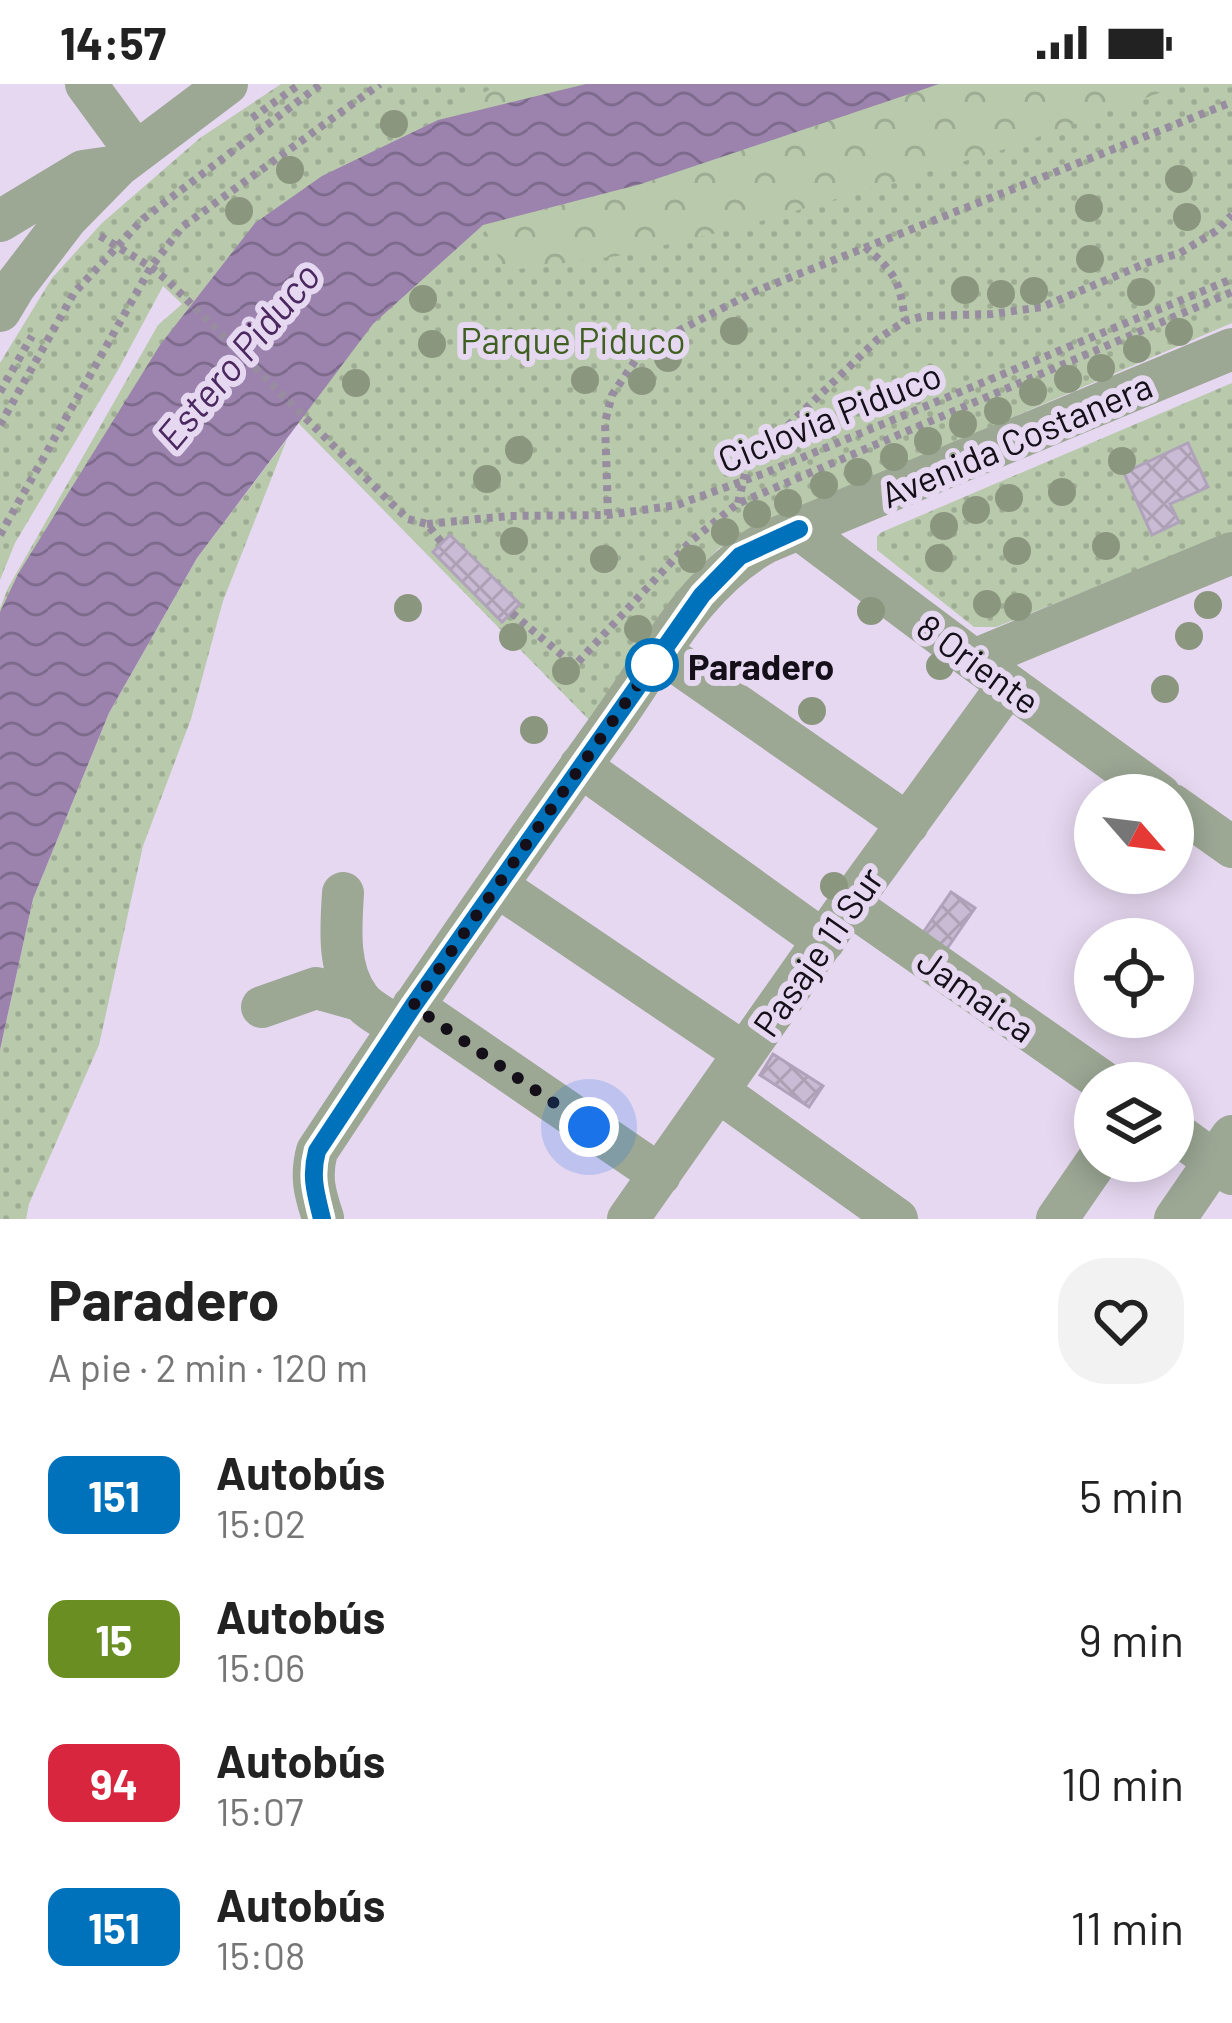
<!DOCTYPE html>
<html lang="es">
<head>
<meta charset="utf-8">
<style>
  body { margin:0; font-family:Barlow,sans-serif; background:#f2f2f2; color:#222; height:100vh; display:flex; flex-direction:column; font-size:45px; white-space:nowrap }
  * { box-sizing:border-box; margin:0 }
  p { font-size:39px; color:#767676 }
  .icon { flex:none; width:66px; height:66px; fill:none; stroke:currentColor; stroke-width:2; stroke-linecap:round; stroke-linejoin:round }
  .map { position:relative; height:1135px; overflow:hidden }
  .panel { display:flex; flex-direction:column; background:#fff; flex:1 }
  .panel>* { flex:none }
  .badge { padding:0 24px; border-radius:18px; font-size:42px; line-height:78px }
  .needle { width:78px; rotate:118deg }
  .controls { position:absolute; left:1074px; top:690px; display:grid; gap:24px }
  .controls a { display:grid; place-items:center; width:120px; height:120px; border-radius:50%; background:#fff; box-shadow:0 6px 30px #0003; font-size:60px }
  .you { position:absolute; width:60px; height:60px; margin:-30px; border:9px solid #fff; border-radius:50%; background:#1a73e8; box-shadow:0 0 0 18px #1a73e833 }
  .map>.badge { position:absolute; translate:-50% -50%; box-shadow:0 0 0 6px #fff }
  .round { display:grid; place-items:center; flex:none; width:126px; height:126px; border-radius:48px; background:#f2f2f2 }
  .summary { display:flex; align-items:center; justify-content:space-between; height:204px; padding:0 48px }
  h1 { font-size:57px; font-weight:700; line-height:90px }
  ul { padding:0; list-style:none }
  li { display:flex; align-items:center; gap:36px; height:144px; padding:0 48px }
  li div { flex:1 }
  li b { display:block; font-size:45px }
  li em { font-style:normal }
  li .badge { min-width:132px; font-weight:700; text-align:center }
  .status { display:flex; justify-content:space-between; align-items:center; height:84px; padding:0 60px; background:#fff; direction:ltr }
  .status svg { height:33px; fill:currentColor }
  .map>svg:first-child { display:block }
  .grass { fill:url(#grass-dots) }
  .forest { fill:url(#forest-crowns) }
  .water { fill:url(#water-waves) }
  .building { fill:url(#building-cross-hatch); stroke:#b0a2ba; stroke-width:3 }
  .lines { fill:none; stroke-linecap:round; stroke-linejoin:round }
  .path { stroke:#988da0; stroke-width:8; stroke-dasharray:6 6; stroke-linecap:butt }
  .minor { stroke:#9ca794; stroke-width:42 }
  .tree { fill:#8b967f }
  .line-casing { stroke:#fff; stroke-width:27 }
  .line { stroke:#0072bc; stroke-width:18 }
  .walk { stroke:#140f18; stroke-width:12; stroke-dasharray:0 21.6 }
  .stop-dot { fill:#fff; stroke:#0072bc; stroke-width:6 }
  .labels { text-anchor:middle; dominant-baseline:central; stroke-width:12; stroke-linejoin:round; paint-order:stroke }
  .park-label { font-size:36px; fill:#406022; stroke:#e6d8f1 }
  .street-label { font-size:36px; fill:#140f18; stroke:#e6d8f1 }
  .stop-label { font-size:36px; font-weight:bold; fill:#140f18; stroke:#e6d8f1; text-anchor:start }
  .water-label { font-size:39px; font-style:italic; fill:#4b2960; stroke:#e6d8f1 }
</style>
</head>
<body>
<div class="status"><b>14:57</b><svg viewBox="0 0 49 12"><path d="M0 12V9h3v3zM5 12V6h3v6zM10 12V3h3v9zM15 12V0h3v12zM26 1h20v11H26zM47 4h2v5h-2z"/></svg></div>
<div class="map">
<svg width="1232" height="1135" viewBox="0 0 1232 1135">
  <defs>
    <pattern id="grass-dots" width="8" height="8" patternUnits="userSpaceOnUse" patternTransform="scale(3)"><rect width="8" height="8" fill="#b8caab"/><path d="M2 2h.1M6 6h.1" fill="none" stroke="#9dac92" stroke-width="1.8" stroke-linecap="round"/></pattern>
    <pattern id="forest-crowns" width="20" height="18" patternUnits="userSpaceOnUse" patternTransform="scale(3)"><rect width="20" height="18" fill="#b8caab"/><path d="M2 6a3 3 0 1 1 6 0M12 15a3 3 0 1 1 6 0" fill="none" stroke="#9dac92"/></pattern>
    <pattern id="water-waves" width="16" height="10" patternUnits="userSpaceOnUse" patternTransform="scale(3)"><rect width="16" height="10" fill="#9c83ad"/><path d="M0 5q4-4 8 0t8 0" fill="none" stroke="#7e6a8c"/></pattern>
    <pattern id="building-cross-hatch" width="8" height="8" patternUnits="userSpaceOnUse" patternTransform="scale(3)"><rect width="8" height="8" fill="#c9bbd3"/><path d="M0 0l8 8M0 8l8-8" fill="none" stroke="#aca0b4"/></pattern>
  </defs>
  <rect width="100%" height="100%" fill="#e6d8f1"/>
  <path class="grass" d="M281,0H1232V239L748,447L718,465L688,496L590,637L263,303L195,357L0,875V524L8,504L158,241L182,220L163,202L118,286L15,459L0,496V279L52,194L102,139L200,54Z
    M1232,299V449L996,543H974L877,466V452L882,448Z
    M287,355L223,517L191,635L143,762L99,961L29,1120L26,1135H0V966L33,815L109,629L197,474Z"/>
  <path class="forest" d="M499,0H586L438,36Z
    M939,0H1184L1002,66L734,145L617,172L505,187L483,141L641,100Z"/>
  <path class="water" d="M586,0H939L641,100L483,141L373,240L197,474L109,629L33,815L0,966V528L18,490L160,261L255,139L322,92L438,36Z"/>
  <path class="building" d="M1188,359L1208,403L1170,420L1179,438L1152,451L1124,389Z
    M450,451L520,520L502,538L433,468Z
    M951,808L975,824L944,869L920,853Z
    M773,970L823,1002L809,1023L760,991Z"/>
  <g class="lines">
    <path class="path" d="M252,34L300,0
      M100,152L151,183L168,197L391,419L408,435L427,440L442,459
      M865,163C896,189 900,198 905,237
      M0,308L32,252
      M0,341L74,209L143,135L321,0
      M738,419L747,381L878,255L905,237L924,232L992,230L1042,223L1149,178L1180,169L1216,147L1232,131
      M608,431L605,338L612,311L643,265L756,207L1232,18
      M427,440L509,432L608,431L677,421L765,389L1232,195
      M0,451L151,183L182,143L380,0
      M512,529L569,577L578,578L691,457L737,420L1232,208"/>
    <path class="minor" d="M86,0L135,67
      M0,137L83,87L111,83
      M0,227L15,202L67,134L118,82L227,0
      M799,445L974,576L1160,711
      M661,568L908,740
      M974,576L1232,469
      M580,682L824,857
      M1173,721L1232,763
      M497,802L744,969
      M343,809C341,842 337,885 359,914C367,926 387,935 399,943
      M849,820L1105,999
      M413,922L660,1091
      M262,923L316,904L359,916
      M719,1008L897,1135
      M1173,1047L1232,1090
      M323,1134C315,1110 310,1093 317,1067C411,924 508,783 608,644C655,579 694,497 767,458L1232,265
      M628,1135L849,820L1008,601
      M1057,1135L1097,1077
      M1175,1135L1232,1052"/>
  </g>
  <g class="tree">
    <circle cx="394" cy="40" r="14"/>
    <circle cx="290" cy="86" r="14"/>
    <circle cx="1179" cy="95" r="14"/>
    <circle cx="1089" cy="124" r="14"/>
    <circle cx="239" cy="127" r="14"/>
    <circle cx="1187" cy="133" r="14"/>
    <circle cx="1090" cy="175" r="14"/>
    <circle cx="965" cy="206" r="14"/>
    <circle cx="1034" cy="207" r="14"/>
    <circle cx="1141" cy="208" r="14"/>
    <circle cx="1001" cy="210" r="14"/>
    <circle cx="423" cy="215" r="14"/>
    <circle cx="734" cy="247" r="14"/>
    <circle cx="1179" cy="248" r="14"/>
    <circle cx="432" cy="260" r="14"/>
    <circle cx="1137" cy="265" r="14"/>
    <circle cx="668" cy="274" r="14"/>
    <circle cx="1101" cy="284" r="14"/>
    <circle cx="1068" cy="295" r="14"/>
    <circle cx="585" cy="296" r="14"/>
    <circle cx="642" cy="297" r="14"/>
    <circle cx="356" cy="299" r="14"/>
    <circle cx="1033" cy="308" r="14"/>
    <circle cx="998" cy="327" r="14"/>
    <circle cx="963" cy="340" r="14"/>
    <circle cx="928" cy="357" r="14"/>
    <circle cx="519" cy="366" r="14"/>
    <circle cx="894" cy="373" r="14"/>
    <circle cx="1122" cy="377" r="14"/>
    <circle cx="858" cy="388" r="14"/>
    <circle cx="487" cy="395" r="14"/>
    <circle cx="824" cy="401" r="14"/>
    <circle cx="1062" cy="408" r="14"/>
    <circle cx="1009" cy="414" r="14"/>
    <circle cx="788" cy="419" r="14"/>
    <circle cx="976" cy="426" r="14"/>
    <circle cx="757" cy="430" r="14"/>
    <circle cx="944" cy="442" r="14"/>
    <circle cx="725" cy="448" r="14"/>
    <circle cx="514" cy="457" r="14"/>
    <circle cx="1106" cy="462" r="14"/>
    <circle cx="1017" cy="467" r="14"/>
    <circle cx="939" cy="474" r="14"/>
    <circle cx="604" cy="475" r="14"/>
    <circle cx="692" cy="475" r="14"/>
    <circle cx="987" cy="520" r="14"/>
    <circle cx="1208" cy="521" r="14"/>
    <circle cx="1018" cy="523" r="14"/>
    <circle cx="408" cy="524" r="14"/>
    <circle cx="871" cy="527" r="14"/>
    <circle cx="638" cy="545" r="14"/>
    <circle cx="1189" cy="552" r="14"/>
    <circle cx="513" cy="553" r="14"/>
    <circle cx="940" cy="582" r="14"/>
    <circle cx="566" cy="587" r="14"/>
    <circle cx="1165" cy="605" r="14"/>
    <circle cx="812" cy="627" r="14"/>
    <circle cx="534" cy="646" r="14"/>
    <circle cx="834" cy="802" r="14"/>
  </g>
  <g class="lines">
    <g class="line-casing">
      <path id="line" d="M322,1135C316,1110 310,1093 317,1067L413,922L702,511L740,472L799,445"/>
    </g>
    <use href="#line" class="line"/>
    <path class="walk" d="M589,1043L413,922L661,568L652,581"/>
  </g>
  <circle class="stop-dot" cx="652" cy="581" r="24"/>
  <g class="labels">
    <g class="park-label">
      <text x="573" y="255">Parque Piduco</text>
    </g>
    <g class="street-label">
      <text transform="translate(829 332) rotate(-22)">Ciclovia Piduco</text>
      <text transform="translate(1016 355) rotate(-23)">Avenida Costanera</text>
      <text transform="translate(979 579) rotate(36)">8 Oriente</text>
      <text transform="translate(817 867) rotate(-55)">Pasaje 11 Sur</text>
      <text transform="translate(977 910) rotate(35)">Jamaica</text>
    </g>
    <g class="stop-label">
      <text x="688" y="581">Paradero</text>
    </g>
    <g class="water-label">
      <text transform="translate(237 271) rotate(-50)">Estero Piduco</text>
    </g>
  </g>
</svg>
<div class="controls">
<a><svg class="needle" viewBox="-14 -14 28 28"><path d="M0-13l5 13h-10z" fill="#e53935"/><path d="M0 13l5-13h-10z" fill="#767676"/></svg></a>
<a><svg class="icon" aria-label="locate" viewBox="0 0 24 24"><circle cx="12" cy="12" r="6"/><path d="M12 2v4M12 18v4M2 12h4M18 12h4"/></svg></a>
<a><svg class="icon" aria-label="layers" viewBox="0 0 24 24"><path d="M12 4l9 5-9 5-9-5zM3 14l9 5 9-5"/></svg></a>
</div>
<div class="you" style="left:589px;top:1043px"></div>
</div>
<section class="panel">
<div class="summary"><div><h1>Paradero</h1><p>A pie · 2 min · 120 m</p></div><a class="round"><svg class="icon" aria-label="heart" viewBox="0 0 24 24"><path d="M12 20l-8-8c-3-5 5-10 8-4 3-6 11-1 8 4z"/></svg></a></div>
<ul>
<li><span class="badge" style="background:#0072bc;color:#fff">151</span><div><b>Autobús</b><p>15:02</p></div><em>5 min</em></li>
<li><span class="badge" style="background:#6b8e23;color:#fff">15</span><div><b>Autobús</b><p>15:06</p></div><em>9 min</em></li>
<li><span class="badge" style="background:#d7263d;color:#fff">94</span><div><b>Autobús</b><p>15:07</p></div><em>10 min</em></li>
<li><span class="badge" style="background:#0072bc;color:#fff">151</span><div><b>Autobús</b><p>15:08</p></div><em>11 min</em></li>
</ul>
</section>
</body>
</html>
